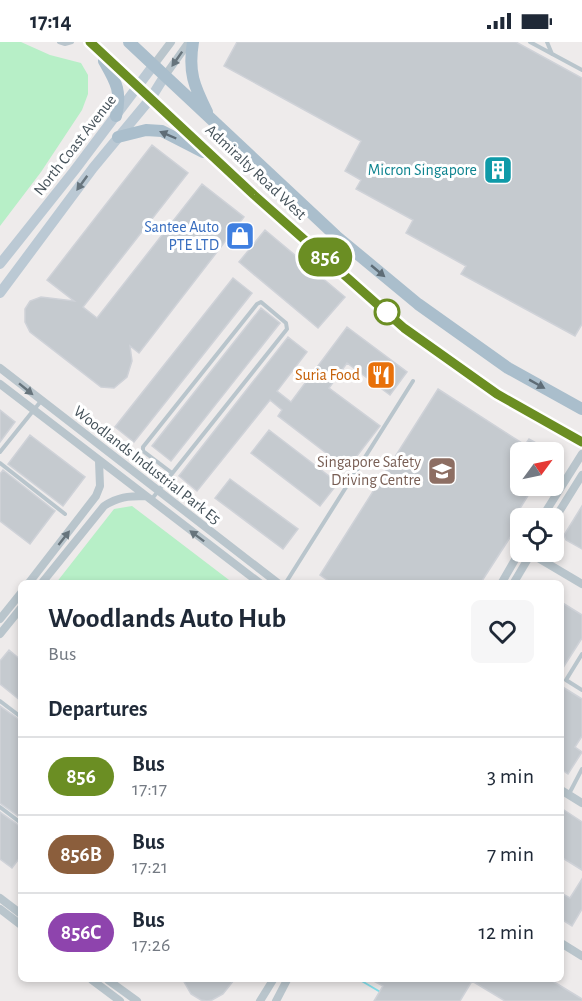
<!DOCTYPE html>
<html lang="en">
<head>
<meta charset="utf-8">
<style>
  body { margin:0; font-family:"Alegreya Sans",sans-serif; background:#f6f6f7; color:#1f2937; height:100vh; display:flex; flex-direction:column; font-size:22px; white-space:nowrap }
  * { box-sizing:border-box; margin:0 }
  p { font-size:20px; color:#747a83 }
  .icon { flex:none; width:33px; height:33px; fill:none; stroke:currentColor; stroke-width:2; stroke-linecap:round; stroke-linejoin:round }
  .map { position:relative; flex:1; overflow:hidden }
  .panel { position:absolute; left:18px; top:538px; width:546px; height:402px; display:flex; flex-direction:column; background:#fff; border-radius:9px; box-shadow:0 3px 9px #0003 }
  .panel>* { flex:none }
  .badge { padding:0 12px; border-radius:20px; font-size:21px; line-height:39px }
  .needle { width:39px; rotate:57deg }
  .tools { position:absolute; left:510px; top:400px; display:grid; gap:12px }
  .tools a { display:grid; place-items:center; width:54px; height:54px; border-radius:9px; background:#fff; box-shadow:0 3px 9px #0003; font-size:30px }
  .map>.badge { position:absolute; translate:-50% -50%; box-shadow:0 0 0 3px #fff }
  h2 { padding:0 30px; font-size:22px; line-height:54px }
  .round { display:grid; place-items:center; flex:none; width:63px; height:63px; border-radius:9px; background:#f6f6f7 }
  .head { display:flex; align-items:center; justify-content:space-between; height:102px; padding:0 30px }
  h1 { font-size:28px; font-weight:700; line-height:45px }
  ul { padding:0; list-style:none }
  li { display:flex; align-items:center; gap:18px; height:78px; padding:0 30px; border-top:2px solid #e0e1e3 }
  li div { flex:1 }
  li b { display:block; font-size:22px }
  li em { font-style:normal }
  li .badge { min-width:66px; font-weight:700; text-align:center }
  .status { display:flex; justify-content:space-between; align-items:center; height:42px; padding:0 30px; background:#fff; direction:ltr }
  .status svg { height:16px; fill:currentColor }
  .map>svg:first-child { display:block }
  .green { fill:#b7efc7 }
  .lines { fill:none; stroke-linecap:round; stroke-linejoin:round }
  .stream { stroke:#83e1ed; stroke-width:2 }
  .building { fill:#c5cacf; stroke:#cfd2d8; stroke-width:1.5 }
  .lane { stroke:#b9c5cc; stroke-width:4 }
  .street { stroke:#b9c5cc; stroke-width:8 }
  .secondary { stroke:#bbc9d4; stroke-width:10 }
  .primary { stroke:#aabecc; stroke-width:12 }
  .oneway { fill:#67747c }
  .oneway2 { fill:#5e6c76 }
  .oneway3 { fill:#68757e }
  .line-casing { stroke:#fff; stroke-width:14 }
  .line { stroke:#6b8e23; stroke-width:9 }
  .stop-dot { fill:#fff; stroke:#6b8e23; stroke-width:3 }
  .labels { text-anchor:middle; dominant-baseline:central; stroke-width:6; stroke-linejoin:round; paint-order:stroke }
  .street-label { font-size:16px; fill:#445159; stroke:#fff }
  .culture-label { font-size:16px; fill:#0d838f; stroke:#fff; text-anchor:end }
  .shop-label { font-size:16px; fill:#366cbe; stroke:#fff; text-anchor:end }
  .food-label { font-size:16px; fill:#c56008; stroke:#fff; text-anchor:end }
  .education-label { font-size:16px; fill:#785e54; stroke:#fff; text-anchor:end }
</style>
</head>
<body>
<div class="status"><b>17:14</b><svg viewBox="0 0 49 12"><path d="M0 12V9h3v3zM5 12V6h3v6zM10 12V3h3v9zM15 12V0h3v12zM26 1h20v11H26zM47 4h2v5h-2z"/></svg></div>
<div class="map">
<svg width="582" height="959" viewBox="0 0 582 959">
  <rect width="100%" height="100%" fill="#eeebeb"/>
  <path class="green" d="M0,0H21L50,13L81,21L88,33V52L82,68L41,130L0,184Z
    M132,464L233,541H56L114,467Z"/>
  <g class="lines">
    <path class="stream" d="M360,938L382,951"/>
  </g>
  <path class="building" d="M237,0H516L582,36V282L575,294L461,232L466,224L406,191L413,178L356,147L361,138L345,129L361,99L224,24Z
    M152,103L188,131L83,265L97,276L202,142L244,175L139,311L130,304L132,319L127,335L114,346L101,345L30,290L25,280V267L30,259L41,255L74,259L47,238Z
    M265,188L345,255L318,286L239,220Z
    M233,236L252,251L134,400L115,385Z
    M261,266L280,281L171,419L152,404Z
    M347,285L407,330L390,353L347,321L329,346L380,384L347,427L278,374L282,368L270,358L197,449L179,434L288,295L307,310L277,349L291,360Z
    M438,347L525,403L529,397L538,402L532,411H520V444H534L514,476L520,480L480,542H333L320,533Z
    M0,368L15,380L0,400Z
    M269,388L338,441L320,464L251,411Z
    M30,393L85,435L63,464L8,422Z
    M3,428L55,469L30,502L0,479V432Z
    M230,437L298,487L283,507L215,456Z
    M582,464V507L566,498L564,493Z
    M561,560L582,573V596L561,629Z
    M9,608L21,618V659L0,642V619Z
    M561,644L582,657V694L575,705L582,710L568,732L561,727Z
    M0,664L21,679V776L0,761Z
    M561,766L582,780V828L561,815Z
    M0,770L21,785V814L12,826L0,817Z
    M582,837V867L572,884L561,877V851L570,856Z
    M183,938H234L223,952L212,958L207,959L201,958L191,952Z
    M372,938H551L582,957V959H505L472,939L460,959H374L383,944Z"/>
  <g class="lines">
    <path class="lane" d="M59,0L65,2L72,0
      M530,0L582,28
      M547,0L552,12
      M0,410L41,359
      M0,421L65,472
      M151,458L287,287L286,281L261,260L257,262L143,405V409L172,431
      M285,542L413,339
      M582,612L566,638L582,648
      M0,659L21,675
      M569,752L582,727
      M0,765L21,781"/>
    <path class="street" d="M153,24L171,0
      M164,35L189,0
      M0,326L279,542
      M0,342L261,542
      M541,477L582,412
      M554,478L582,433
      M528,510L582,542
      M28,542L96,454L100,444L99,419
      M41,542L104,464C118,455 128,454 145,454
      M501,542L520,509
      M513,542L532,510
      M0,577L21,551
      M0,592L21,566
      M561,748L582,761
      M0,856L21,872
      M0,867L21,883
      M561,901L582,914
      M92,938L120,959
      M108,938L137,959
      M260,959L273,938
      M276,959L287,938"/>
    <path class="secondary" d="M0,222L74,129L153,24
      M0,251L93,126L151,56L164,35"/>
    <path class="primary" d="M90,0L254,153L404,286L497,352L582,400
      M129,0L336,194L418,262L508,326L582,367
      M193,0C188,30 194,44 207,70
      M104,19C116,40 122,49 116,74
      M118,95L146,88L162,89L203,110"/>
  </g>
  <defs><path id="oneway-solid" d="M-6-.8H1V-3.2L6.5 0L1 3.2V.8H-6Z" transform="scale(1.5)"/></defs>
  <g class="oneway">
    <use href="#oneway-solid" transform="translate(177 17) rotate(125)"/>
    <use href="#oneway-solid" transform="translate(26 347) rotate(39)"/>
    <use href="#oneway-solid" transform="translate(197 494) rotate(-143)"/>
    <use href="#oneway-solid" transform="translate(64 496) rotate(-52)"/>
  </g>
  <g class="oneway2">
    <use href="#oneway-solid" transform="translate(168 93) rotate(-157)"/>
    <use href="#oneway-solid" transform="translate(378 229) rotate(40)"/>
    <use href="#oneway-solid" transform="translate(537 342) rotate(29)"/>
  </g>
  <use class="oneway3" href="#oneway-solid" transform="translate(82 141) rotate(126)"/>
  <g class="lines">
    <g class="line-casing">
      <path id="line" d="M90,0L254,153L404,286L497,352L582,400"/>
    </g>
    <use href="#line" class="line"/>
  </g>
  <defs>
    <g id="building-square" transform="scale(1.5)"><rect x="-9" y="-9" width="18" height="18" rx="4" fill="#0f9aa8" stroke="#fff"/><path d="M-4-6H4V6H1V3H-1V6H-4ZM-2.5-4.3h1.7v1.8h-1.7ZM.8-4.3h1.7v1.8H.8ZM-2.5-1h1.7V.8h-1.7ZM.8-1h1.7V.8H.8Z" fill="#fff"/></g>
    <g id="shop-square" transform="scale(1.5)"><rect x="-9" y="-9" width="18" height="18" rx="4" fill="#3f7fe0" stroke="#fff"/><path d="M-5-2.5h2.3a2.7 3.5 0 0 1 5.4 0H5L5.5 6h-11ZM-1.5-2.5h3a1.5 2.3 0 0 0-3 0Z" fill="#fff"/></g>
    <g id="restaurant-square" transform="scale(1.5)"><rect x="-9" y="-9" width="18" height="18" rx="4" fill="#e8710a" stroke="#fff"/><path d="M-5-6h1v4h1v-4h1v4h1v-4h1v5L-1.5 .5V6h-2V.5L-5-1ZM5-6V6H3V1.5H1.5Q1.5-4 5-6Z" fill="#fff"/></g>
    <g id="school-square" transform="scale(1.5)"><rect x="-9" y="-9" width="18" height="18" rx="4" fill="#8d6e63" stroke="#fff"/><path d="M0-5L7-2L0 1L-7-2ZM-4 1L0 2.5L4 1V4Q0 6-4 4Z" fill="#fff"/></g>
  </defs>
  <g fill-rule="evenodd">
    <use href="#building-square" x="498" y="128"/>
    <use href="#shop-square" x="240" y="194"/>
    <use href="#restaurant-square" x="381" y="333"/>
    <use href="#school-square" x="442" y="429"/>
  </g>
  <circle class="stop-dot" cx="387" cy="270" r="12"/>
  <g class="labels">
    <g class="street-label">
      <text transform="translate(75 103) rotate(-52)">North Coast Avenue</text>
      <text transform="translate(256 130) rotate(43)">Admiralty Road West</text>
      <text transform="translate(147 423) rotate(38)">Woodlands Industrial Park E5</text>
    </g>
    <g class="culture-label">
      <text x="477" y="128">Micron Singapore</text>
    </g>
    <g class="shop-label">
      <text x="219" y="185">Santee Auto<tspan x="219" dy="18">PTE LTD</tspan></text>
    </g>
    <g class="food-label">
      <text x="360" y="333">Suria Food</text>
    </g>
    <g class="education-label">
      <text x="421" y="420">Singapore Safety<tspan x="421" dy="18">Driving Centre</tspan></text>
    </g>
  </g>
</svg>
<div class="tools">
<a><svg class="needle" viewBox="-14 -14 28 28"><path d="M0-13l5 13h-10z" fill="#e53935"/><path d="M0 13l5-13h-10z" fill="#747a83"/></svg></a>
<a><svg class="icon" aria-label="locate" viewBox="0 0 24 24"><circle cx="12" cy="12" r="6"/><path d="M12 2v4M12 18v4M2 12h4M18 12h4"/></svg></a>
</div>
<b class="badge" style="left:325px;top:215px;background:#6b8e23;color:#fff">856</b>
<section class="panel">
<div class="head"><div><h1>Woodlands Auto Hub</h1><p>Bus</p></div><a class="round"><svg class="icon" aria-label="heart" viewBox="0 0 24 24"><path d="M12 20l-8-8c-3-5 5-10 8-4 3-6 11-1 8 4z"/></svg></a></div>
<h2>Departures</h2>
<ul>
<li><span class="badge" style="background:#6b8e23;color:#fff">856</span><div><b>Bus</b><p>17:17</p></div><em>3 min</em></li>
<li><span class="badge" style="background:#8b5e3c;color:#fff">856B</span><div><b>Bus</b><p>17:21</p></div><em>7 min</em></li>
<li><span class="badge" style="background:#8e44ad;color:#fff">856C</span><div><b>Bus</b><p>17:26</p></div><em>12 min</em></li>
</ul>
</section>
</div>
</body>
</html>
